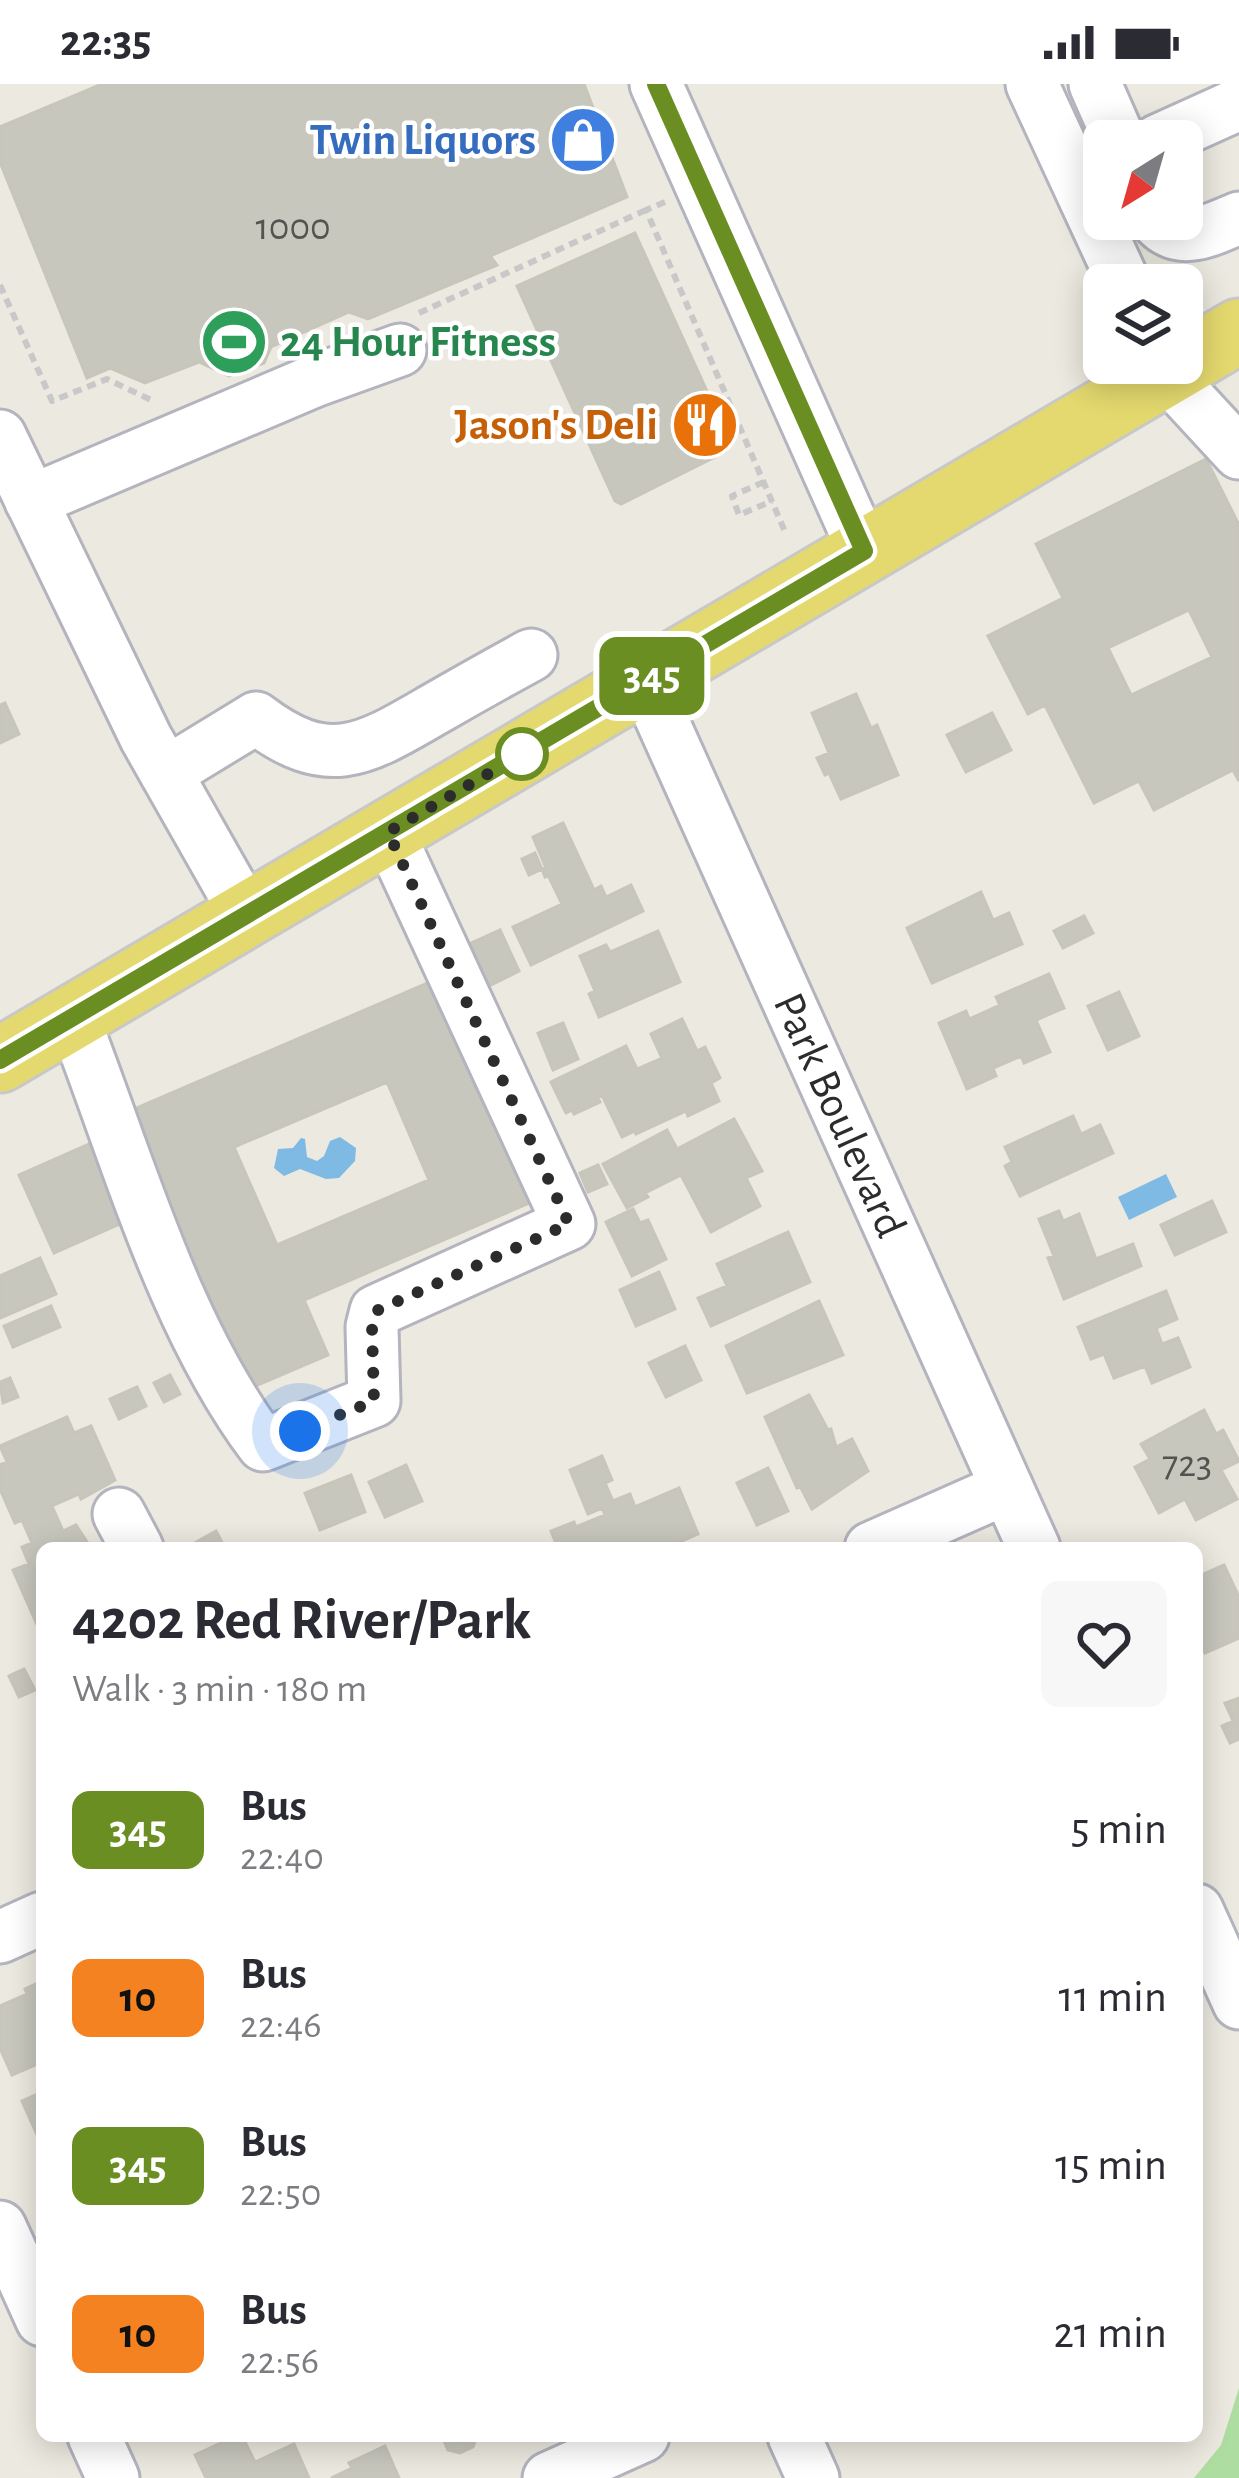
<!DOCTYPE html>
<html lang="en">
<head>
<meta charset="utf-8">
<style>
  body { margin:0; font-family:"Alegreya Sans",sans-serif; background:#f7f7f7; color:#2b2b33; height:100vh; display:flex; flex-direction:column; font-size:45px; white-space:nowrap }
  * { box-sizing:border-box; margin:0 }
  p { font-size:39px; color:#7c7c81 }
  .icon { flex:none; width:66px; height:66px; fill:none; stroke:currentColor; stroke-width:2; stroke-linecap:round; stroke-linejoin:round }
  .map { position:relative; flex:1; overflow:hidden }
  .side { position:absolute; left:36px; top:1458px; width:1167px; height:900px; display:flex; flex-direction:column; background:#fff; border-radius:18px; box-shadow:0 6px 30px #0003 }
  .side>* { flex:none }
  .badge { padding:0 24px; border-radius:18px; font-size:42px; line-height:78px }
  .needle { width:78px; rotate:217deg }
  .controls { position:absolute; left:1083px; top:36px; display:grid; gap:24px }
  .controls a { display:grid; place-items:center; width:120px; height:120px; border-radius:18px; background:#fff; box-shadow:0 6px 30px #0003; font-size:60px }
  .you { position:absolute; width:60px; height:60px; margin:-30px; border:9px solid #fff; border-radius:50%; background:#1a73e8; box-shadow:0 0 0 18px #1a73e833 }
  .map>.badge { position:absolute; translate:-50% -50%; box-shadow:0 0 0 6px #fff }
  .round { display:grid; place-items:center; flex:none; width:126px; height:126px; border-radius:18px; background:#f7f7f7 }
  .summary { display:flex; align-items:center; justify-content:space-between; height:204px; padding:0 36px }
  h1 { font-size:57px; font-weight:600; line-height:90px }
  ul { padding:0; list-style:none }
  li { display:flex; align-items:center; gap:36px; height:168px; padding:0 36px }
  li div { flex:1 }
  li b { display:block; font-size:45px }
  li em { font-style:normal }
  li .badge { min-width:132px; font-weight:700; text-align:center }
  .status { display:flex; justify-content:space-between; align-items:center; height:84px; padding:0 60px; background:#fff; direction:ltr }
  .status svg { height:33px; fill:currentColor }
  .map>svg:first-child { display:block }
  .green { fill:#aedda2 }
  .water { fill:#7ebae4 }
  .building { fill:#c8c7be; stroke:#c8c5ba; stroke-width:3; fill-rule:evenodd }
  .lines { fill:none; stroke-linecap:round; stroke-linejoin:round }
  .minor-casing { stroke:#b3b4be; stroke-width:57 }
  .major-casing { stroke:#c8c8c8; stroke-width:69 }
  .path { stroke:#c8c8c8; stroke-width:6; stroke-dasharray:9 6; stroke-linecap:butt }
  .minor { stroke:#fff; stroke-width:51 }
  .major { stroke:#e4d96e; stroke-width:63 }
  .line-casing { stroke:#fff; stroke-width:27 }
  .line { stroke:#6b8e23; stroke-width:18 }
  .walk { stroke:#2c2c2c; stroke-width:12; stroke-dasharray:0 21.6 }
  .stop-dot { fill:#fff; stroke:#6b8e23; stroke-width:6 }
  .labels { text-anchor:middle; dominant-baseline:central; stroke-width:9; stroke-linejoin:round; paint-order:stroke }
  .number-label { font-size:39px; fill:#535350 }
  .shop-label { font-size:45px; font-weight:bold; fill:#366cbe; stroke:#fff; text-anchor:end }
  .leisure-label { font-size:45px; font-weight:bold; fill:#27864d; stroke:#fff; text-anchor:start }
  .food-label { font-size:45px; font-weight:bold; fill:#c56008; stroke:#fff; text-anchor:end }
  .street-label { font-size:45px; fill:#2c2c2c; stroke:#fff }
</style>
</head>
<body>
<div class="status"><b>22:35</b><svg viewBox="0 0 49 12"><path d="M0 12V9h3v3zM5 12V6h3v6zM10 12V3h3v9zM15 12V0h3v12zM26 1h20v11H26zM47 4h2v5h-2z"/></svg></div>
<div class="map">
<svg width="1239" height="2394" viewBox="0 0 1239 2394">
  <rect width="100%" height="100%" fill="#ece9e0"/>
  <path class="green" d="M1239,2304V2394H1194L1221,2361Z"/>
  <path class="water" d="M340,1053L356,1064L355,1077L339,1094L326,1095L300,1085L284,1092L274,1084L278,1065L293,1064L301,1054L305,1055L307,1073L317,1077L324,1072L330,1057Z
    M1166,1090L1177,1113L1129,1136L1118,1113Z"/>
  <path class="building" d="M102,0H584L627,113L490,172L497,181L368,235L349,228L271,263L264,279L229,292L199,278L145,299L110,284L87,294L0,78V43Z
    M635,149L730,358L725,368L621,420L615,417L517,202Z
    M1206,375L1239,441V697L1233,686L1154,726L1139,697L1094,719L1045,621L1028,630L988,552L1063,514L1036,460ZM1189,526L1212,573L1131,611L1108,564Z
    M856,610L871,644L877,641L898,691L841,715L829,689L825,691L817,674L829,669L812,629Z
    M5,619L19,650L0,659V621Z
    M992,629L1011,666L966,688L947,651Z
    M563,739L594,806L601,802L606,813L631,801L643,827L531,881L513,843L562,820L548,791L545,793L542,785L546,784L533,753Z
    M535,769L542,785L529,791L522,775Z
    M981,808L993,836L1009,829L1022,860L932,899L907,844Z
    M1084,832L1093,849L1063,864L1054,847Z
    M500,846L519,887L489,902L469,860Z
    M658,847L680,898L599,933L589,910L595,907L580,872L606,861L610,868Z
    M1049,890L1064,924L1036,936L1050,968L1024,979L1021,972L993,984L996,992L967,1005L939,939L966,927L969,935L1000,921L996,913Z
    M444,892L541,1114L304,1216L328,1271L239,1309L118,1032ZM387,998L429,1096L277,1161L234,1063Z
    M1119,908L1139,952L1108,966L1088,922Z
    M682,935L697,967L705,963L720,994L711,999L719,1017L688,1032L686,1027L636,1050L635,1047L622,1053L602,1011L597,1013L600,1018L574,1030L572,1026L566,1029L551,998L626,962L637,985L662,974L651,950Z
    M563,939L578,975L553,986L538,949Z
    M1073,1032L1081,1050L1100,1041L1113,1069L1020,1112L1005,1082L1012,1078L1005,1063Z
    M734,1035L762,1087L746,1094L760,1122L711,1148L681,1091L645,1109L648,1113L627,1124L603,1080L667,1046L677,1065Z
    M96,1057L131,1135L54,1169L19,1091Z
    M598,1081L607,1100L588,1108L580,1089Z
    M1212,1117L1226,1148L1175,1171L1161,1141Z
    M633,1125L640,1139L648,1136L666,1175L632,1192L606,1138Z
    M1059,1127L1063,1137L1079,1130L1096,1175L1133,1160L1141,1182L1064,1215L1048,1174L1054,1172L1039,1135Z
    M788,1148L810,1198L711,1242L698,1214L727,1202L717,1180Z
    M40,1174L56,1210L0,1234V1192Z
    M659,1188L675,1225L636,1242L620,1206Z
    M1166,1207L1177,1235L1156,1244L1162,1260L1178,1254L1190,1283L1152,1299L1145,1282L1114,1294L1104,1270L1091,1275L1078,1243Z
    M819,1217L843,1271L747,1309L726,1262Z
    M51,1222L60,1243L13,1263L4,1242Z
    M685,1262L701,1296L666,1313L649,1279Z
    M170,1291L180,1310L164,1318L154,1299Z
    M10,1294L18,1313L3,1319L0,1298Z
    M137,1303L146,1322L119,1335L110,1315Z
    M809,1311L828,1346L831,1345L836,1363L852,1355L868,1387L812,1425L800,1402L797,1404L765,1333Z
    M1204,1326L1216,1350L1223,1346L1239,1377L1221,1386L1237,1415L1196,1436L1185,1415L1159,1429L1135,1383L1150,1375L1141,1360Z
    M67,1333L74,1349L91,1342L115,1396L81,1415L79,1410L52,1422L63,1447L76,1441L91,1464H42V1552L13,1486L29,1480L22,1463L32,1459L22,1436L15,1439L0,1405V1381L7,1378L0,1362Z
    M602,1372L612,1396L605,1399L613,1417L630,1410L635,1423L679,1404L698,1450L677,1459V1464H558L551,1447L574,1438L576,1443L605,1431L602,1424L588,1430L570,1386Z
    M406,1381L422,1417L385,1433L369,1398Z
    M768,1384L788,1427L757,1441L737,1399Z
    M351,1391L365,1428L320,1446L305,1409Z
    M216,1447L225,1464H193L191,1461Z
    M1224,1481L1239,1513V1554L1205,1569L1197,1551V1493Z
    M24,1585L35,1606L19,1613L9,1592Z
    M1239,1614V1655L1230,1659L1222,1642L1233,1637L1225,1619Z
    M42,1897V1978L12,1991L0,1964V1922L27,1910L25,1905Z
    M42,2008V2051L38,2053L22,2017Z
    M236,2352H242L255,2378L294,2360L309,2394H206L195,2371Z
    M442,2352H477L473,2363L460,2369L448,2366Z
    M385,2362L399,2394H331L352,2384L349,2379Z"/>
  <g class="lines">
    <g class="minor-casing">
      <g id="minor">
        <path d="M656,0L864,467"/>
        <path d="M1032,0L1125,201"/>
        <path d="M1095,0L1120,57"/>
        <path d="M1157,57L1239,20"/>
        <path d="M1155,135C1179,164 1210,146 1239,134"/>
        <path d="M1161,279L1166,290L1239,369"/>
        <path d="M0,352L146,654L247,832"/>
        <path d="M31,417L314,297L400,266"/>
        <path id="s1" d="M644,596L1034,1464"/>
        <path d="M166,689L256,634C328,689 364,666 433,626C466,607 498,589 531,571"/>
        <path d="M74,936C128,1075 173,1241 263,1361L374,1317L372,1243L376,1227L569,1140L388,748"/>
        <path d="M119,1430L137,1464"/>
        <path d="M871,1464L1007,1404"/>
        <path d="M1197,1826L1239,1919"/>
        <path d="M0,1853L42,1834"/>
        <path d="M0,2143L42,2236"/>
        <path d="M94,2352L113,2394"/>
        <path d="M794,2352L813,2394"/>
        <path d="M549,2394L643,2352"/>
      </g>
    </g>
    <g class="major-casing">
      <path id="major" d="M0,976L1239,247"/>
    </g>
    <path class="path" d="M665,118L646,126L786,450
      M0,201L52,317L107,295L151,316
      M419,229L646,126
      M764,398L732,412L739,431L772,417"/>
    <use href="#minor" class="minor"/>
    <use href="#major" class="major"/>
  </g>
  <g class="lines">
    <g class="line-casing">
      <path id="line" d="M0,976L864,467L656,0"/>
    </g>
    <use href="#line" class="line"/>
    <path class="walk" d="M300,1347L374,1317L372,1243L376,1227L569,1140L388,748L522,670"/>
  </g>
  <defs>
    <g id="shop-disc" transform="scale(3.45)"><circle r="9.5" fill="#3f7fe0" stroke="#fff"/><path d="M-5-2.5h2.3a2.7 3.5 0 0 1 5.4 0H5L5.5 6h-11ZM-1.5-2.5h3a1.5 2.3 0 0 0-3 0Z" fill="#fff"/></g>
    <g id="stadium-disc" transform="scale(3.45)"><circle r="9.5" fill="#2e9e5b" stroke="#fff"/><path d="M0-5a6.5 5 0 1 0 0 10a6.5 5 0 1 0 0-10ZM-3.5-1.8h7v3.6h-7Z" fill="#fff"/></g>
    <g id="restaurant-disc" transform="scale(3.45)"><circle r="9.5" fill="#e8710a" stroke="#fff"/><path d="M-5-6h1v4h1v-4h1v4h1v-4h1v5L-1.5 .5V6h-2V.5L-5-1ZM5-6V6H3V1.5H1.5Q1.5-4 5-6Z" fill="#fff"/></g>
  </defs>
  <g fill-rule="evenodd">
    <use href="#shop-disc" x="583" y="56"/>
    <use href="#stadium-disc" x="234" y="258"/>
    <use href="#restaurant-disc" x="705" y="341"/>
  </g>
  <circle class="stop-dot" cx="522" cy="670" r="24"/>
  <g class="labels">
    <g class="number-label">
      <text x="293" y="143">1000</text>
      <text x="1187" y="1380">723</text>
    </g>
    <g class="shop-label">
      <text x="536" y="56">Twin Liquors</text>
    </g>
    <g class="leisure-label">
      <text x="280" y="258">24 Hour Fitness</text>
    </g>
    <g class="food-label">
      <text x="658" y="341">Jason's Deli</text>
    </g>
    <g class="street-label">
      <text stroke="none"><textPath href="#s1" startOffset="477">Park Boulevard</textPath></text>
    </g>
  </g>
</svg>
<div class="controls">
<a><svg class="needle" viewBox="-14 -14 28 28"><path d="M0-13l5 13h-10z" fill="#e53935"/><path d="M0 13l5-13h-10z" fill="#7c7c81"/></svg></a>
<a><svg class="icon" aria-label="layers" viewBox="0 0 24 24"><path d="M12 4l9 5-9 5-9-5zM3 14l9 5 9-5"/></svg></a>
</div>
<div class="you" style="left:300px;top:1347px"></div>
<b class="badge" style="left:652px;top:592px;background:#6b8e23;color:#fff">345</b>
<section class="side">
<div class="summary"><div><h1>4202 Red River/Park</h1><p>Walk · 3 min · 180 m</p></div><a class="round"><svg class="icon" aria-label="heart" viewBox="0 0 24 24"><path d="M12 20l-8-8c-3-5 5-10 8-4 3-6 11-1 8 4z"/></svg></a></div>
<ul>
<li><span class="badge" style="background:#6b8e23;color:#fff">345</span><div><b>Bus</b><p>22:40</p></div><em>5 min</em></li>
<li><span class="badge" style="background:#f58220;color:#111">10</span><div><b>Bus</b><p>22:46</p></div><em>11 min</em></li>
<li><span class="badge" style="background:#6b8e23;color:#fff">345</span><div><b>Bus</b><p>22:50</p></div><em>15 min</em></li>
<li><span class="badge" style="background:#f58220;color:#111">10</span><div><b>Bus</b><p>22:56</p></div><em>21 min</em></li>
</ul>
</section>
</div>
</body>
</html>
